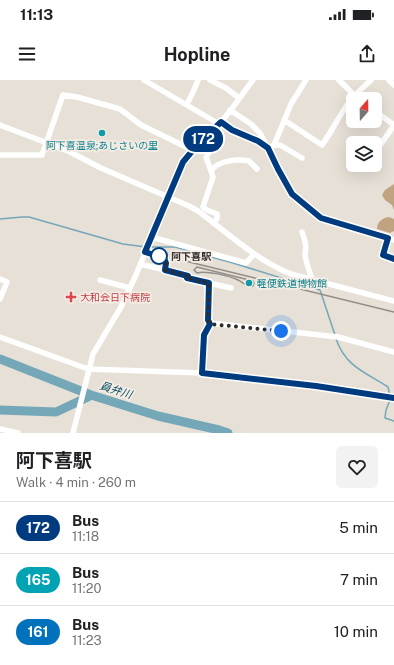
<!DOCTYPE html>
<html lang="en">
<head>
<meta charset="utf-8">
<style>
  body { margin:0; font-family:"Public Sans","Noto Sans JP",sans-serif; background:#f2f2f2; color:#202124; height:100vh; display:flex; flex-direction:column; font-size:15px; white-space:nowrap }
  * { box-sizing:border-box; margin:0 }
  p { font-size:13px; color:#757577 }
  .icon { flex:none; width:22px; height:22px; fill:none; stroke:currentColor; stroke-width:2; stroke-linecap:round; stroke-linejoin:round }
  .map { position:relative; height:353px; overflow:hidden }
  .sheet { display:flex; flex-direction:column; background:#fff; flex:1 }
  .sheet>* { flex:none }
  .badge { padding:0 8px; border-radius:13px; font-size:14px; line-height:26px }
  .needle { width:26px; rotate:20deg }
  .tools { position:absolute; left:346px; top:12px; display:grid; gap:8px }
  .tools a { display:grid; place-items:center; width:36px; height:36px; border-radius:6px; background:#fff; box-shadow:0 4px 16px #0002; font-size:20px }
  .you { position:absolute; width:20px; height:20px; margin:-10px; border:3px solid #fff; border-radius:50%; background:#1a73e8; box-shadow:0 0 0 6px #1a73e833 }
  .map>.badge { position:absolute; translate:-50% -50%; box-shadow:0 0 0 2px #fff }
  .round { display:grid; place-items:center; flex:none; width:42px; height:42px; border-radius:6px; background:#f2f2f2 }
  .headline { display:flex; align-items:center; justify-content:space-between; height:68px; padding:0 16px }
  h1 { font-size:19px; font-weight:700; line-height:30px }
  ul { padding:0; list-style:none }
  li { display:flex; align-items:center; gap:12px; height:52px; padding:0 16px; border-top:1px solid #e0e0e0 }
  li div { flex:1 }
  li b { display:block; font-size:15px }
  li em { font-style:normal }
  li .badge { min-width:44px; font-weight:700; text-align:center }
  .status { display:flex; justify-content:space-between; align-items:center; height:28px; padding:0 20px; background:#fff; direction:ltr }
  .status svg { height:11px; fill:currentColor }
  header { display:flex; justify-content:space-between; align-items:center; height:52px; padding:0 16px; background:#fff; font-size:18px; font-weight:700 }
  .map>svg:first-child { display:block }
  .forest { fill:#c0a380 }
  .lines { fill:none; stroke-linecap:round; stroke-linejoin:round }
  .stream { stroke:#74a7b8; stroke-width:1.5 }
  .river { stroke:#74a7b8; stroke-width:9 }
  .minor { stroke:#fff; stroke-width:5.5 }
  .rail { stroke:#928d87; stroke-width:1.5 }
  .line-casing { stroke:#fff; stroke-width:9 }
  .line { stroke:#003b80; stroke-width:6 }
  .walk { stroke:#2f2c29; stroke-width:4; stroke-dasharray:0 7.2 }
  .culture-dot { fill:#0f9aa8; stroke:#f5ede5; stroke-width:1.5 }
  .stop-dot { fill:#fff; stroke:#003b80; stroke-width:2 }
  .health-dot { fill:#e0444e; stroke:#f5ede5; stroke-width:1.5 }
  .labels { text-anchor:middle; dominant-baseline:central; stroke-width:3.5; stroke-linejoin:round; paint-order:stroke }
  .culture-label { font-size:10px; fill:#0d838f; stroke:#f5ede5 }
  .stop-label { font-size:10px; font-weight:bold; fill:#2f2c29; stroke:#f5ede5; text-anchor:start }
  .health-label { font-size:10px; fill:#be3a42; stroke:#f5ede5; text-anchor:start }
  .water-label { font-size:11px; font-style:italic; fill:#065063; stroke:#f5ede5 }
</style>
</head>
<body>
<div class="status"><b>11:13</b><svg viewBox="0 0 49 12"><path d="M0 12V9h3v3zM5 12V6h3v6zM10 12V3h3v9zM15 12V0h3v12zM26 1h20v11H26zM47 4h2v5h-2z"/></svg></div>
<header><svg class="icon" aria-label="menu" viewBox="0 0 24 24"><path d="M4 6h16M4 12h16M4 18h16"/></svg>Hopline<svg class="icon" aria-label="share" viewBox="0 0 24 24"><path d="M12 15V3M7 8l5-5 5 5M5 13v7h14v-7"/></svg></header>
<div class="map">
<svg width="394" height="353" viewBox="0 0 394 353">
  <rect width="100%" height="100%" fill="#e7e0d7"/>
  <path class="forest" d="M394,104V130L392,125L385,120L382,115L385,110Z
    M389,137L394,139V151L390,153L377,149C377,142 382,138 389,137Z"/>
  <g class="lines">
    <path class="stream" d="M0,139L22,137H29L123,164L146,167
      M150,167H175L233,183L320,210L335,255
      M336,259C346,287 365,292 388,307L390,316
      M390,320L386,330L385,338L394,341"/>
    <path class="river" d="M0,279L91,315L158,336L219,350L228,353
      M0,330L56,332L88,317"/>
    <path class="minor" d="M144,0L219,44
      M210,0L226,8L239,18
      M339,0L355,16
      M389,0L394,5
      M187,24L194,10L198,0
      M230,30L251,44L260,53L268,68L278,89L293,113L321,138L394,160
      M375,31L394,45
      M284,40L322,65C332,51 339,36 349,22C355,14 364,7 371,0
      M221,42L232,50L258,61L266,66
      M0,45L68,71L101,88L189,126L198,131C228,153 256,180 291,194L394,221
      M274,65H280L302,78
      M379,67L394,45
      M269,69L274,65L291,24L306,0
      M0,75H42L63,15L77,17L120,29L141,45L184,66L192,71
      M211,91L206,77L214,66L216,55L212,50
      M213,143L217,139V134L207,130L203,127L213,97L211,91C218,80 238,79 249,81L257,89
      M302,152C305,161 307,165 305,174C305,180 310,193 312,199
      M151,157L246,183L254,174
      M389,158L383,175L394,179
      M140,184L165,190L166,183L164,178L145,173
      M165,190L188,196L187,198L231,208
      M0,199L7,202L0,219
      M100,200L130,208
      M210,243L338,257L394,272
      M0,257L88,289L202,293L316,306L394,318
      M202,293L204,255L210,243L208,240L209,203
      M0,349L18,353
      M73,353L93,274L121,227L136,195L180,87C190,69 206,57 220,43C232,30 242,14 253,0"/>
    <path class="rail" d="M185,181L394,232
      M197,187L253,201L254,203L253,206C247,207 244,203 238,200C230,196 205,190 197,193L194,190Z"/>
  </g>
  <g class="lines">
    <g class="line-casing">
      <path id="line" d="M394,179L383,175L388,158L321,138L292,114L278,89L268,68L258,61L232,50L221,42L198,64L183,82L145,172L164,178L166,183L165,190L188,196L187,198L209,203L208,240L210,244L204,255L202,293L316,306L394,318"/>
    </g>
    <use href="#line" class="line"/>
    <path class="walk" d="M159,176L154,175C165,178 168,178 165,190L188,196L187,198L209,203L208,240L210,244L281,251"/>
  </g>
  <g class="culture-dot">
    <circle cx="102" cy="53" r="4"/>
    <circle cx="249" cy="203" r="4"/>
  </g>
  <circle class="stop-dot" cx="159" cy="176" r="8"/>
  <path class="health-dot" d="M69 211h4v4h4v4h-4v4h-4v-4h-4v-4h4z"/>
  <g class="labels">
    <g class="culture-label">
      <text x="102" y="65">阿下喜温泉;あじさいの里</text>
      <text x="257" y="203" text-anchor="start">軽便鉄道博物館</text>
    </g>
    <g class="stop-label">
      <text x="171" y="176">阿下喜駅</text>
    </g>
    <g class="health-label">
      <text x="80" y="217">大和会日下病院</text>
    </g>
    <g class="water-label">
      <text transform="translate(116 310) rotate(17)">員弁川</text>
    </g>
  </g>
</svg>
<div class="tools">
<a><svg class="needle" viewBox="-14 -14 28 28"><path d="M0-13l5 13h-10z" fill="#e53935"/><path d="M0 13l5-13h-10z" fill="#757577"/></svg></a>
<a><svg class="icon" aria-label="layers" viewBox="0 0 24 24"><path d="M12 4l9 5-9 5-9-5zM3 14l9 5 9-5"/></svg></a>
</div>
<div class="you" style="left:281px;top:251px"></div>
<b class="badge" style="left:203px;top:59px;background:#003b80;color:#fff">172</b>
</div>
<section class="sheet">
<div class="headline"><div><h1>阿下喜駅</h1><p>Walk · 4 min · 260 m</p></div><a class="round"><svg class="icon" aria-label="heart" viewBox="0 0 24 24"><path d="M12 20l-8-8c-3-5 5-10 8-4 3-6 11-1 8 4z"/></svg></a></div>
<ul>
<li><span class="badge" style="background:#003b80;color:#fff">172</span><div><b>Bus</b><p>11:18</p></div><em>5 min</em></li>
<li><span class="badge" style="background:#00a3b4;color:#fff">165</span><div><b>Bus</b><p>11:20</p></div><em>7 min</em></li>
<li><span class="badge" style="background:#0072bc;color:#fff">161</span><div><b>Bus</b><p>11:23</p></div><em>10 min</em></li>
</ul>
</section>
</body>
</html>
